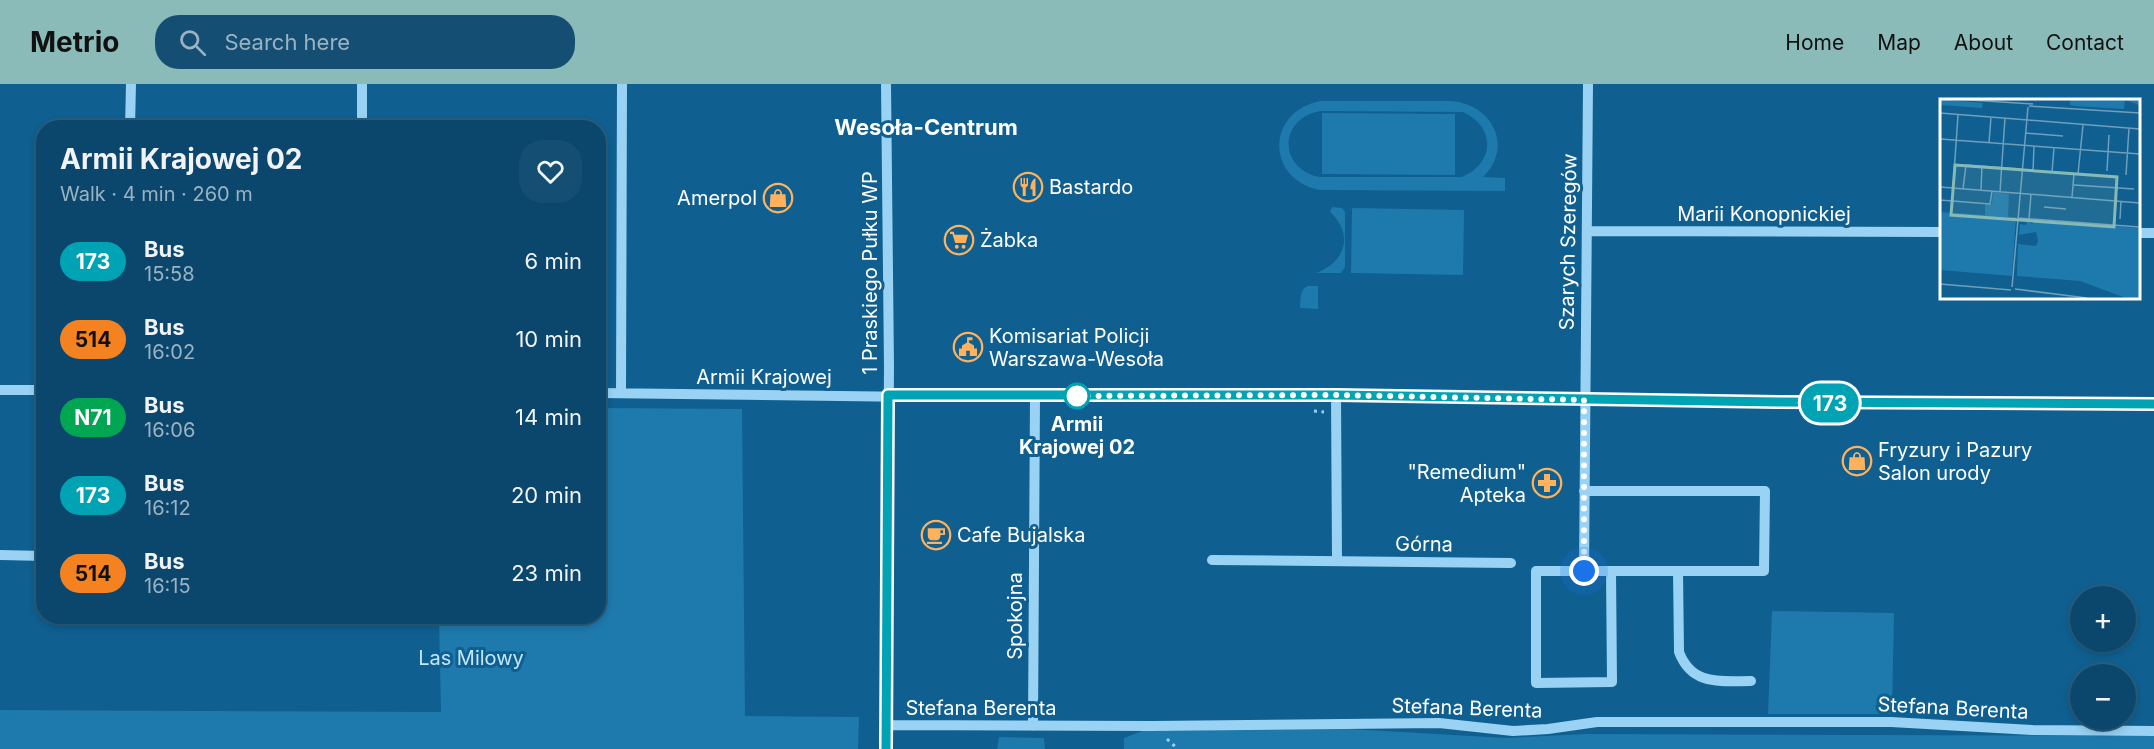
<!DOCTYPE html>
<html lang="en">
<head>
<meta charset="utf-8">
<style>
  body { margin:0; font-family:Inter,sans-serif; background:#144e72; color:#f1f3f6; height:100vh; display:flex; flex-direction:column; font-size:22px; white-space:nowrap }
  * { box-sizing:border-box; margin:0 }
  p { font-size:20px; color:#9ab2c2 }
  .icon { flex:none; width:33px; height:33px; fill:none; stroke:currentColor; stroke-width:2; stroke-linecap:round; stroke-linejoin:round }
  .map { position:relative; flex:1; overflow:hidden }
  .sheet { position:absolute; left:36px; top:36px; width:570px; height:504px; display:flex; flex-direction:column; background:#0b476c; border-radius:24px; box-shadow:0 3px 9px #0003,0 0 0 2px #2b5f7f }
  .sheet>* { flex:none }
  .badge { padding:0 12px; border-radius:20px; font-size:21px; line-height:39px }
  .buttons { position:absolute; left:2070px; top:502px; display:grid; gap:12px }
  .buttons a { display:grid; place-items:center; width:66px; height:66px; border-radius:50%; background:#0b476c; box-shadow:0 3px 9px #0003,0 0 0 2px #2b5f7f; font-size:30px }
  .you { position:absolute; width:30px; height:30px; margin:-15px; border:4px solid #fff; border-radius:50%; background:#1a73e8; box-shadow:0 0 0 9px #1a73e833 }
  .map>.badge { position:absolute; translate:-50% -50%; box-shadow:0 0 0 3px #fff }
  .round { display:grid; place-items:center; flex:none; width:63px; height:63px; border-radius:24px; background:#144e72 }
  .headline { display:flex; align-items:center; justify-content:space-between; height:102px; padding:0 24px }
  h1 { font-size:28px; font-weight:700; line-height:45px }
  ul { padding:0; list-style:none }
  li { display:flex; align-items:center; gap:18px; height:78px; padding:0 24px }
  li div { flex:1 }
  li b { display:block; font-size:22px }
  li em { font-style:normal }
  li .badge { min-width:66px; font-weight:700; text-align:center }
  header { display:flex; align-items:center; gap:36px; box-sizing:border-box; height:84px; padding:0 30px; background:#8bbbb9; color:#111 }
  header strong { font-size:28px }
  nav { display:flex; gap:33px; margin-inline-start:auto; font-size:21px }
  .search { width:420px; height:54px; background:#144e72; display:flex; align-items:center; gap:15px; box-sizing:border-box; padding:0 21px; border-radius:24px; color:#9ab2c2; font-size:22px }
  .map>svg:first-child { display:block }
  .green { fill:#1e79ad; fill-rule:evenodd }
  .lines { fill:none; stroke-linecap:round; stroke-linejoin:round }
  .path { stroke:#99d2f3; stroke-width:3; stroke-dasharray:3 4.5; stroke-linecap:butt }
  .minor { stroke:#99d2f3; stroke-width:10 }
  .line-casing { stroke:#fff; stroke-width:14 }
  .line { stroke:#00a3b4; stroke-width:9 }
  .walk { stroke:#fff; stroke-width:6; stroke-dasharray:0 10.8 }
  .stop-dot { fill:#fff; stroke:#00a3b4; stroke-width:3 }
  .labels { text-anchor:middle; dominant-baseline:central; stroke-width:6; stroke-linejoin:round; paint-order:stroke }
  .poi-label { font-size:20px; fill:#fff; stroke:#0f5f90; text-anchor:start }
  .street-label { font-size:20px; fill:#fff; stroke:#0f5f90 }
  .stop-label { font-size:20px; font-weight:bold; fill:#fff; stroke:#0f5f90 }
  .park-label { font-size:20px; fill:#c0e7fe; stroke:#0f5f90 }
  .quarter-label { font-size:22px; font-weight:bold; fill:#fff; stroke:#0f5f90 }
  .inset-road { fill:none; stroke:#6f9fbc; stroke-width:1.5 }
  .view { fill:#87bab6; fill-opacity:0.15; stroke:#87bab6; stroke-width:3 }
  .inset-edge { fill:none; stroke:#fff; stroke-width:3 }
</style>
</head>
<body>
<header>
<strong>Metrio</strong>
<div class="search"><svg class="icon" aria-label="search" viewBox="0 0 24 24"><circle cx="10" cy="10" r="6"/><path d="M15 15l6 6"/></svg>Search here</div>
<nav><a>Home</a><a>Map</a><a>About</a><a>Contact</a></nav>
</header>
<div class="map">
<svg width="2154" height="665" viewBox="0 0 2154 665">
  <rect width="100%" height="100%" fill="#0f5f90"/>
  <path class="green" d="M1321,17H1450C1491,19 1515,62 1483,93L1505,94V107L1320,106C1265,95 1266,27 1321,17ZM1321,27L1463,28C1496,43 1495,79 1462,93H1320C1278,85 1278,34 1321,27Z
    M1322,29L1455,30V91L1322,90Z
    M1332,123L1342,124L1345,128V183L1341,189H1316C1346,178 1354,150 1330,128Z
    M1352,124L1464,126L1463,191L1351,189Z
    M1308,202H1318V225L1300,224C1301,216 1299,205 1308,202Z
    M599,324L742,325L745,632L859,633L858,665H0V626L441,628L439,533L598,532Z
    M1772,527L1894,529L1892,630H1768Z
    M1332,644L1506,654L1585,650L2154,652V665H1124V654L1142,647Z
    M999,653L1044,654L1045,665H997Z"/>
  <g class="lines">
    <path class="path" d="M1314,327L1324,328
      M1167,655L1178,665"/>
    <path class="minor" d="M362,0V44
      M886,0L889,283L886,665
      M130,44L131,0
      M1587,147L1941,148
      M2138,149H2154
      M0,306H44
      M598,309L917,313L1314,311L1825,319L2154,320
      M621,309L622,0
      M1336,311L1337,476
      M1584,407H1765L1764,487H1536V599L1612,598L1611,487
      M0,471L44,472
      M1212,476L1511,479
      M1584,487L1588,0
      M1678,487L1679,568C1692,602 1720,597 1751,597
      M886,641L1152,642L1439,639L1513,647L1548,645L1597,638H1891L2032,646L2154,647
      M1033,642L1035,313"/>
  </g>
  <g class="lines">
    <g class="line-casing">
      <path id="line" d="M886,665L888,311H1336L1778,318L2154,320"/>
    </g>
    <use href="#line" class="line"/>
    <path class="walk" d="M1077,312L1336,311L1584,316V487"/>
  </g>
  <defs>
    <g id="restaurant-ring" transform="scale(1.5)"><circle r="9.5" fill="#0f5f90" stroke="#ffb25b" stroke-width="1.5"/><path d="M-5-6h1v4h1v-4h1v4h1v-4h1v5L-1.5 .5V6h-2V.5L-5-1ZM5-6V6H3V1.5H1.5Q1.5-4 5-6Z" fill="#ffb25b"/></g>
    <g id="shop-ring" transform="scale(1.5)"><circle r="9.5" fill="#0f5f90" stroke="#ffb25b" stroke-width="1.5"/><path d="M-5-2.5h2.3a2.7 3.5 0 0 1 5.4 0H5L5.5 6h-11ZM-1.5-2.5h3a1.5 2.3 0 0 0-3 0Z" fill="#ffb25b"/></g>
    <g id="supermarket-ring" transform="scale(1.5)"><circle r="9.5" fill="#0f5f90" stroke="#ffb25b" stroke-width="1.5"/><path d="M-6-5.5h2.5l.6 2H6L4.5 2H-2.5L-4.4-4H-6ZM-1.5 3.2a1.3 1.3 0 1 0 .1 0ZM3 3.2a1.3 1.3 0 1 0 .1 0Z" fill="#ffb25b"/></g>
    <g id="civic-ring" transform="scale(1.5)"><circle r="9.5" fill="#0f5f90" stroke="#ffb25b" stroke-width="1.5"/><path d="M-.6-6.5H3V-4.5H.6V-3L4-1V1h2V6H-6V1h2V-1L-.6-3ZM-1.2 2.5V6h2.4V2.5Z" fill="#ffb25b"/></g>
    <g id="pharmacy-ring" transform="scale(1.5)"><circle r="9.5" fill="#0f5f90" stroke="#ffb25b" stroke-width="1.5"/><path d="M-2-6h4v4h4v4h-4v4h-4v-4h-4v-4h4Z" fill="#ffb25b"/></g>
    <g id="cafe-ring" transform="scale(1.5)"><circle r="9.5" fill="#0f5f90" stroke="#ffb25b" stroke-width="1.5"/><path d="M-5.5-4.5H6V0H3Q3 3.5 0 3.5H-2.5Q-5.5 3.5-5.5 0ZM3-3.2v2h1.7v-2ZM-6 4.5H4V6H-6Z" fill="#ffb25b"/></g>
  </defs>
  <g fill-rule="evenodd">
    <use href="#restaurant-ring" x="1028" y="103"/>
    <use href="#shop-ring" x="778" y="114"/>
    <use href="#supermarket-ring" x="959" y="156"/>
    <use href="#civic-ring" x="968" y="263"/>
    <use href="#shop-ring" x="1857" y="377"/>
    <use href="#pharmacy-ring" x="1547" y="399"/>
    <use href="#cafe-ring" x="936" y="451"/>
  </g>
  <circle class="stop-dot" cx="1077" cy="312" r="12"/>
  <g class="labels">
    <g class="poi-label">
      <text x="1049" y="103">Bastardo</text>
      <text x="757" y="114" text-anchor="end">Amerpol</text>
      <text x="980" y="156">Żabka</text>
      <text x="989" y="252">Komisariat Policji<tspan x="989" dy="23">Warszawa-Wesoła</tspan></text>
      <text x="1878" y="366">Fryzury i Pazury<tspan x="1878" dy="23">Salon urody</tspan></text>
      <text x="1526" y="388" text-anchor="end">"Remedium"<tspan x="1526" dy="23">Apteka</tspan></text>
      <text x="957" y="451">Cafe Bujalska</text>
    </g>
    <g class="street-label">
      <text x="1764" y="130">Marii Konopnickiej</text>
      <text transform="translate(1568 158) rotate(-89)">Szarych Szeregów</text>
      <text transform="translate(870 189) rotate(-90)">1 Praskiego Pułku WP</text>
      <text x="764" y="293">Armii Krajowej</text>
      <text transform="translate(1424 460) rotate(1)">Górna</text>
      <text transform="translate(1015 532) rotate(-90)">Spokojna</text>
      <text x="981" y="624">Stefana Berenta</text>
      <text transform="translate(1467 624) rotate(2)">Stefana Berenta</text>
      <text transform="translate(1953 624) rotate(3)">Stefana Berenta</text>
    </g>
    <g class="stop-label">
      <text x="1077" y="340">Armii<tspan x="1077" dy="23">Krajowej 02</tspan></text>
    </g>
    <g class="park-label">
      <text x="471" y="574">Las Milowy</text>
    </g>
    <g class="quarter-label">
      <text x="926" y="43">Wesoła-Centrum</text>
    </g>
  </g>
  <g transform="translate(1940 15)">
    <rect width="200" height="200" fill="#0f5f90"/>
    <path d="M0,0L43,4L42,9L0,6ZM130,0H199V6L185,1L184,10L134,7L130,6ZM53,93L69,95L68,118H76L72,177L0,171V113L45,116V105H52ZM87,121L92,125L96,121L199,129V199H186L140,182L77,177L78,145L96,147L98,142L96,133L79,136L80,125L86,126Z" fill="#1e79ad"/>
    <path class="inset-road" d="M14,0L93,5M89,7L200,14M0,14L200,30M85,34L123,37M0,40L200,55M49,44L51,18M82,71L138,75L143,26M93,72L94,47M167,72L169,36M112,73L114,49M186,76L189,29M134,86L194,90M0,88L200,104M13,89L18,16M23,90L26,66L82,70M41,91L42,67M60,93L65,19M132,98L134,75M0,101L50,105L52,92M104,108L126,110M78,119L200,128M89,120L91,95M180,120L181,102M0,185L71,191M72,188L88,8M75,190L147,199"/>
    <path class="view" d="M15,66L177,78L174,128L11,116Z"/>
    <rect width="200" height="200" class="inset-edge"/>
  </g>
</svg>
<div class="buttons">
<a>+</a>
<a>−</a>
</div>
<div class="you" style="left:1584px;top:487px"></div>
<b class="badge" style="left:1830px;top:319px;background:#00a3b4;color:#fff">173</b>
<section class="sheet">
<div class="headline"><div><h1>Armii Krajowej 02</h1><p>Walk · 4 min · 260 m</p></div><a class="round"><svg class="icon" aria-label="heart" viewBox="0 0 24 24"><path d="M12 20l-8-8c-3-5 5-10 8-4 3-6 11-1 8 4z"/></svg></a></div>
<ul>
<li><span class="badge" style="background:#00a3b4;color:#fff">173</span><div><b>Bus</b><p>15:58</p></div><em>6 min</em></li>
<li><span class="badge" style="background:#f58220;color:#111">514</span><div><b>Bus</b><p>16:02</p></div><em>10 min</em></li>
<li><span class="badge" style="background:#00a651;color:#fff">N71</span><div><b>Bus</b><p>16:06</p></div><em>14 min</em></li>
<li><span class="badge" style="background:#00a3b4;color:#fff">173</span><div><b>Bus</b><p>16:12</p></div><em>20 min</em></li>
<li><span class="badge" style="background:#f58220;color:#111">514</span><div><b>Bus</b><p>16:15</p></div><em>23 min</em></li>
</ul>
</section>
</div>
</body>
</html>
